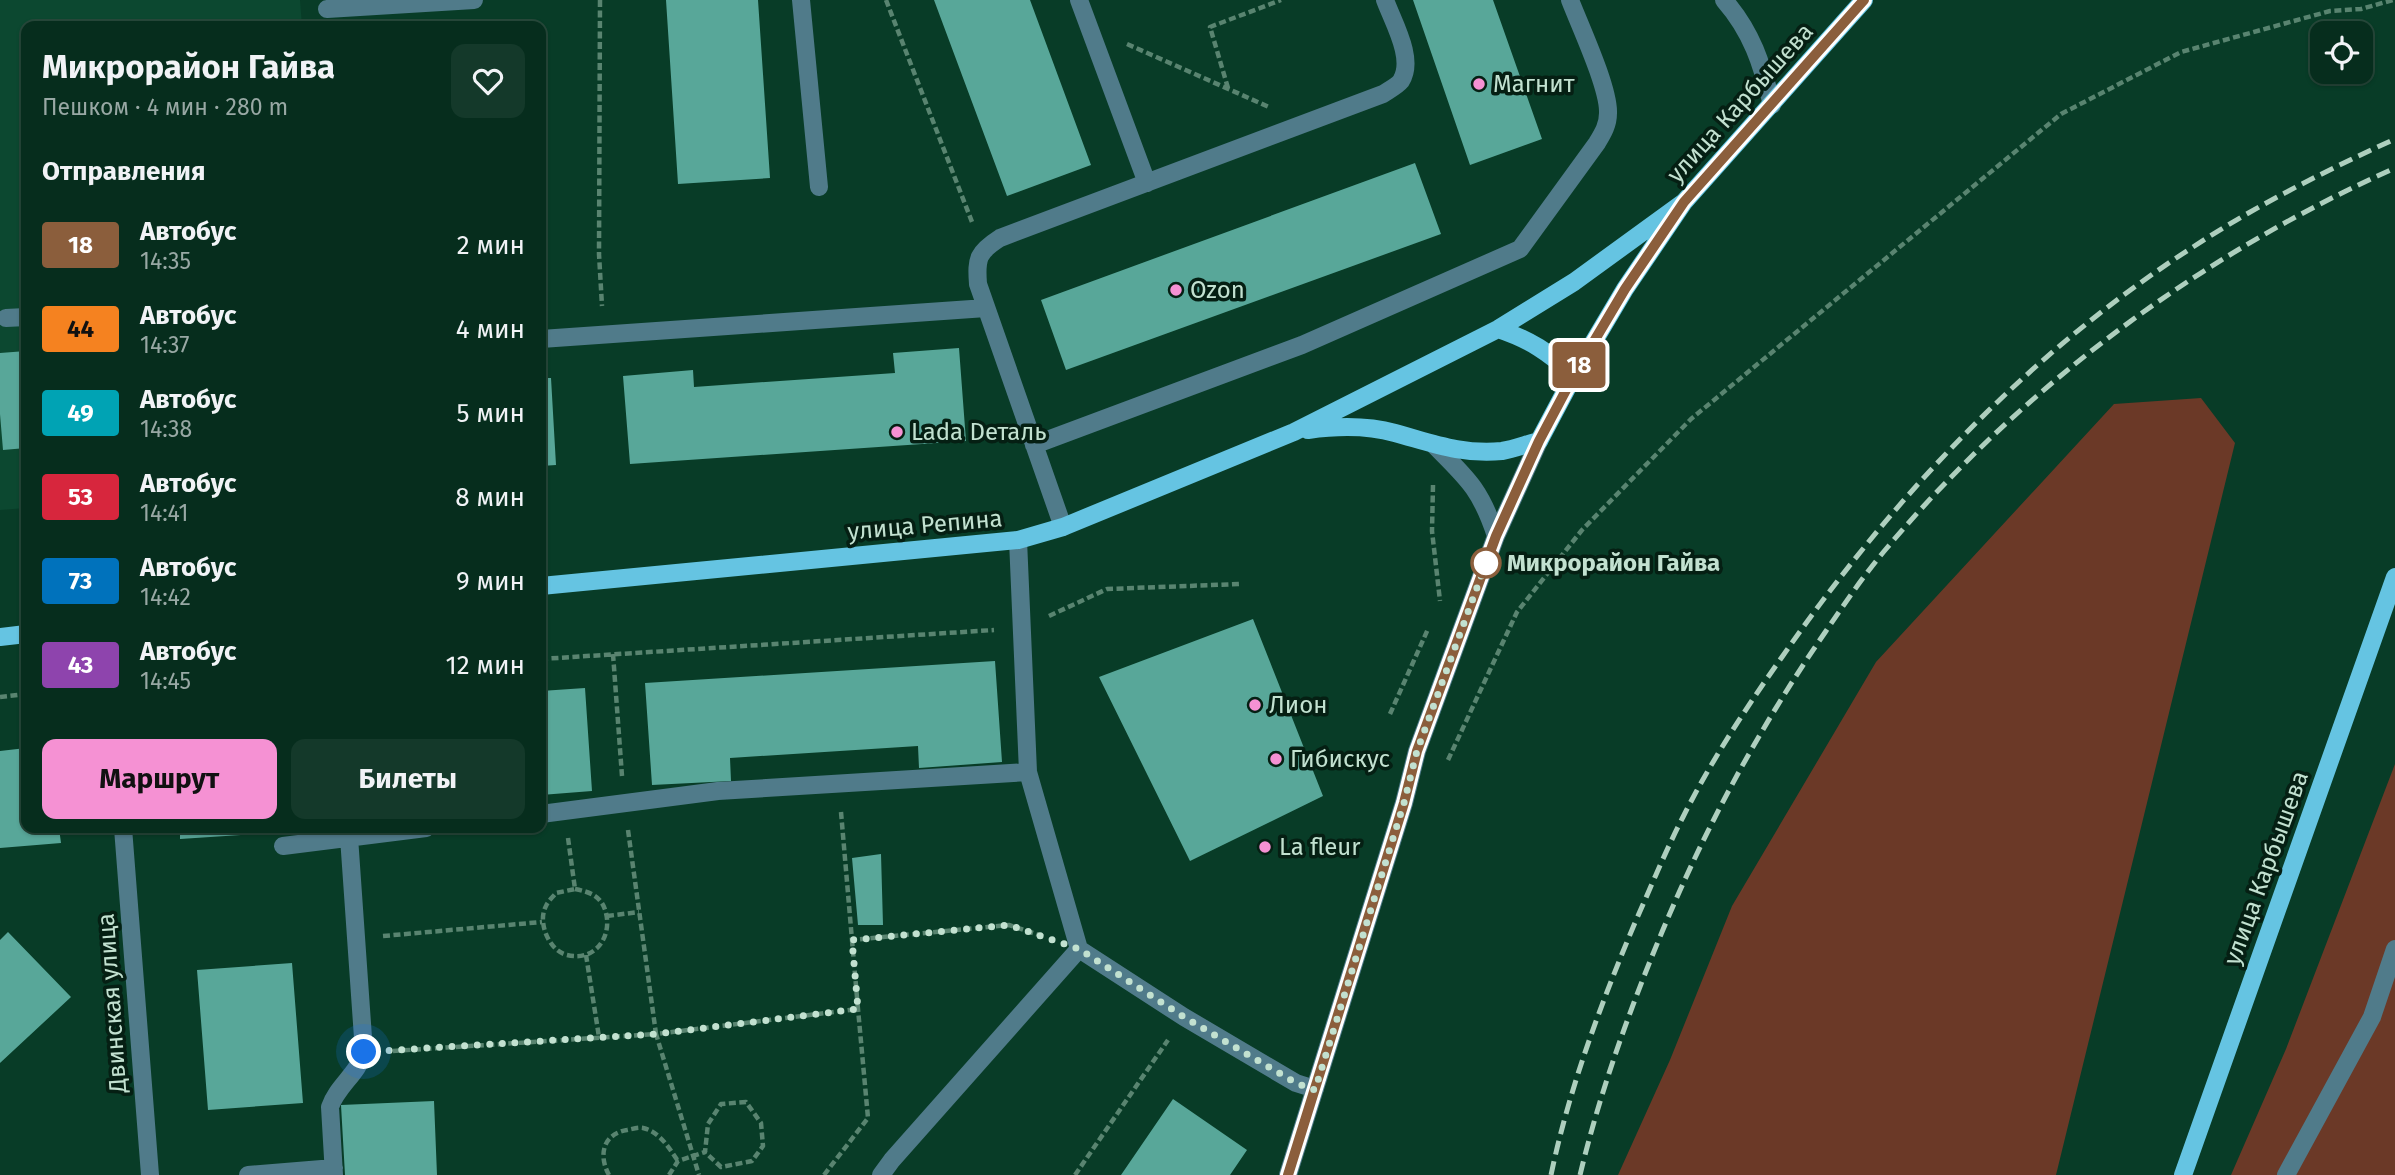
<!DOCTYPE html>
<html lang="ru">
<head>
<meta charset="utf-8">
<style>
  body { margin:0; font-family:"Fira Sans",sans-serif; background:#14392a; color:#f1f3f6; height:100vh; display:flex; flex-direction:column; font-size:26px; white-space:nowrap }
  * { box-sizing:border-box; margin:0 }
  p { font-size:23px; color:#98a8a4 }
  .icon { flex:none; width:38px; height:38px; fill:none; stroke:currentColor; stroke-width:2; stroke-linecap:round; stroke-linejoin:round }
  .map { position:relative; flex:1; overflow:hidden }
  .sheet { position:absolute; left:21px; top:21px; width:525px; height:812px; display:flex; flex-direction:column; background:#062d1d; border-radius:14px; box-shadow:0 2px 5px #0004,0 0 0 2px #27493b }
  .sheet>* { flex:none }
  .badge { padding:0 14px; border-radius:5px; font-size:24px; line-height:46px }
  .tools { position:absolute; left:2310px; top:21px; display:grid; gap:14px }
  .tools a { display:grid; place-items:center; width:63px; height:63px; border-radius:14px; background:#062d1d; box-shadow:0 2px 5px #0004,0 0 0 2px #27493b; font-size:35px }
  .you { position:absolute; width:35px; height:35px; margin:-18px; border:5px solid #fff; border-radius:50%; background:#1a73e8; box-shadow:0 0 0 10px #1a73e833 }
  .map>.badge { position:absolute; translate:-50% -50%; box-shadow:0 0 0 4px #fff }
  h2 { padding:0 21px; font-size:26px; line-height:63px }
  .round { display:grid; place-items:center; flex:none; width:74px; height:74px; border-radius:14px; background:#14392a }
  .overview { display:flex; align-items:center; justify-content:space-between; height:119px; padding:0 21px }
  h1 { font-size:33px; font-weight:700; line-height:52px }
  .button { display:flex; gap:14px; margin-top:auto; padding:14px 21px }
  .button a { flex:1; height:80px; border-radius:14px; background:#f591d3; color:#111; font-size:28px; font-weight:700; line-height:80px; text-align:center }
  .button a+a { background:#14392a; color:#f1f3f6 }
  ul { padding:0; list-style:none }
  li { display:flex; align-items:center; gap:21px; height:84px; padding:0 21px }
  li div { flex:1 }
  li b { display:block; font-size:26px }
  li em { font-style:normal }
  li .badge { min-width:77px; font-weight:700; text-align:center }
  .map>svg:first-child { display:block }
  .built { fill:#0c4830 }
  .green { fill:#6b3927 }
  .building { fill:#58a799 }
  .lines { fill:none; stroke-linecap:round; stroke-linejoin:round }
  .path { stroke:#598470; stroke-width:4.5; stroke-dasharray:7 3.5; stroke-linecap:butt }
  .minor { stroke:#507b8a; stroke-width:18 }
  .major { stroke:#65c4e2; stroke-width:18 }
  .rail { stroke:#aecfbe; stroke-width:5; stroke-dasharray:14 7; stroke-linecap:butt }
  .line-casing { stroke:#fff; stroke-width:16 }
  .line { stroke:#8b5e3c; stroke-width:10 }
  .walk { stroke:#c2e1d0; stroke-width:7; stroke-dasharray:0 12.6 }
  .poi-dot { fill:#f591d3; stroke:#051f13; stroke-width:2.5 }
  .stop-dot { fill:#fff; stroke:#8b5e3c; stroke-width:3.5 }
  .labels { text-anchor:middle; dominant-baseline:central; stroke-width:7; stroke-linejoin:round; paint-order:stroke }
  .poi-label { font-size:24px; fill:#c2e1d0; stroke:#051f13; text-anchor:start }
  .street-label { font-size:24px; fill:#c2e1d0; stroke:#051f13 }
  .stop-label { font-size:24px; font-weight:bold; fill:#c2e1d0; stroke:#051f13; text-anchor:start }
</style>
</head>
<body>
<div class="map">
<svg width="2395" height="1175" viewBox="0 0 2395 1175">
  <rect width="100%" height="100%" fill="#083c27"/>
  <path class="built" d="M0,0H300L302,26H26V508L0,510Z"/>
  <path class="green" d="M2201,398L2235,443L2056,1175H1618L1670,1060L1732,906L1876,662L2114,404Z
    M2395,764V1175H2231L2286,1049Z"/>
  <path class="building" d="M666,0H758L770,178L678,184Z
    M934,0H1030L1091,165L1007,196Z
    M1413,0H1493L1542,139L1470,165Z
    M1415,163L1441,234L1066,370L1041,300Z
    M543,175L548,262L541,263V176Z
    M959,348L966,441L630,464L623,376L693,370L694,387L895,373L893,353Z
    M26,351V448L3,450L0,414V353Z
    M541,378H551L556,465L541,466Z
    M1253,619L1323,796L1190,861L1099,677Z
    M995,661L1002,762L919,768L918,746L730,758L731,781L652,785L645,683Z
    M585,688L592,791L541,795V691Z
    M26,748V828H59L61,843L0,848V751Z
    M180,828H256L257,834L180,839Z
    M881,854L883,925H858L852,858Z
    M8,932L71,997L0,1063V940Z
    M292,963L303,1103L208,1110L197,970Z
    M1173,1099L1247,1150L1230,1175H1121Z
    M434,1101L437,1175H345L341,1105Z"/>
  <g class="lines">
    <path class="path" d="M600,0L599,254L602,306
      M886,0L972,222
      M1127,44L1269,107
      M1228,88L1210,27L1281,0
      M1433,485L1432,531L1440,601
      M1049,616L1107,589L1240,584
      M613,654L622,776
      M541,659L994,630
      M0,697L26,694
      M1390,714L1428,629
      M1448,760L1517,612L1582,530L1691,419L2061,114L2181,52L2330,11L2361,9L2393,0
      M841,812L852,940L1009,925L1045,937
      M628,830L656,1034L858,1009L852,940
      M568,838L575,889
      M575,889C590,892 602,896 606,913C612,937 595,962 567,955C549,951 537,922 546,906C548,901 553,897 556,893Z
      M607,916L639,912
      M383,936L542,922
      M586,955L599,1037
      M393,1051L656,1034L699,1175
      M609,1175C598,1155 603,1134 627,1130C632,1129 639,1127 643,1128C660,1132 669,1148 678,1161
      M669,1175L678,1161L705,1152L708,1124L721,1104L746,1102L761,1123L763,1146L752,1161L721,1167L705,1152
      M824,1175L868,1118L858,1009
      M1075,1175L1168,1040"/>
    <path class="minor" d="M801,0L819,187
      M1079,0L1147,183
      M1724,0C1752,32 1762,64 1772,105
      M327,9L474,0
      M6,318L26,317
      M541,339L986,308
      M1034,445L1302,345L1520,249L1597,143C1603,133 1608,125 1608,113C1609,88 1580,26 1570,0
      M1435,446C1468,479 1481,490 1496,536
      M1063,527L978,284C976,258 978,252 1000,238L1383,94C1389,90 1397,86 1401,81C1415,59 1393,22 1385,0
      M541,814L718,791L1028,772
      M123,828L150,1175
      M283,846L426,828
      M1079,949L1184,1017L1296,1083L1315,1089
      M248,1175L334,1168
      M334,1175L330,1107C337,1086 358,1074 364,1052L349,837
      M881,1175L892,1160L1079,949L1028,772L1018,540
      M1288,1175L1404,803L1417,751L1496,536L1539,441
      M2286,1175L2372,1017L2395,949"/>
    <path class="major" d="M1498,329C1531,340 1548,352 1574,375
      M1308,430C1337,426 1366,425 1395,433C1432,443 1462,455 1502,451C1514,449 1527,444 1539,441L1574,375L1625,289L1684,202L1864,0
      M541,586L1018,540L1063,527L1294,432L1498,329L1574,282L1684,202
      M0,637L26,634
      M2183,1175L2395,577"/>
    <path class="rail" d="M1551,1175C1569,1089 1600,1006 1634,925C1650,889 1665,852 1683,817C1711,761 1746,708 1782,657C1893,497 2028,353 2193,247C2257,205 2325,171 2395,139
      M1580,1175C1600,1092 1629,1011 1662,932C1706,826 1761,725 1826,631C1845,603 1864,575 1886,549C2023,386 2200,255 2395,168"/>
  </g>
  <g class="lines">
    <g class="line-casing">
      <path id="line" d="M1288,1175L1404,803L1417,751L1496,536L1539,441L1574,375L1625,289L1684,202L1864,0"/>
    </g>
    <use href="#line" class="line"/>
    <path class="walk" d="M364,1052L656,1034L858,1009L852,940L1009,925L1079,949L1184,1017L1296,1083L1315,1090L1404,803L1417,751L1486,563"/>
  </g>
  <g class="poi-dot">
    <circle cx="1479" cy="84" r="7"/>
    <circle cx="1176" cy="290" r="7"/>
    <circle cx="897" cy="432" r="7"/>
    <circle cx="1255" cy="705" r="7"/>
    <circle cx="1276" cy="759" r="7"/>
    <circle cx="1265" cy="847" r="7"/>
  </g>
  <circle class="stop-dot" cx="1486" cy="563" r="14"/>
  <g class="labels">
    <g class="poi-label">
      <text x="1493" y="84">Магнит</text>
      <text x="1190" y="290">Ozon</text>
      <text x="911" y="432">Lada Dеталь</text>
      <text x="1269" y="705">Лион</text>
      <text x="1290" y="759">Гибискус</text>
      <text x="1279" y="847">La fleur</text>
    </g>
    <g class="street-label">
      <text transform="translate(1740 103) rotate(-48)">улица Карбышева</text>
      <text transform="translate(925 525) rotate(-5)">улица Репина</text>
      <text transform="translate(2266 868) rotate(-70)">улица Карбышева</text>
      <text transform="translate(112 1003) rotate(-94)">Двинская улица</text>
    </g>
    <g class="stop-label">
      <text x="1507" y="563">Микрорайон Гайва</text>
    </g>
  </g>
</svg>
<div class="tools">
<a><svg class="icon" aria-label="locate" viewBox="0 0 24 24"><circle cx="12" cy="12" r="6"/><path d="M12 2v4M12 18v4M2 12h4M18 12h4"/></svg></a>
</div>
<div class="you" style="left:364px;top:1052px"></div>
<b class="badge" style="left:1579px;top:365px;background:#8b5e3c;color:#fff">18</b>
<section class="sheet">
<div class="overview"><div><h1>Микрорайон Гайва</h1><p>Пешком · 4 мин · 280 m</p></div><a class="round"><svg class="icon" aria-label="heart" viewBox="0 0 24 24"><path d="M12 20l-8-8c-3-5 5-10 8-4 3-6 11-1 8 4z"/></svg></a></div>
<h2>Отправления</h2>
<ul>
<li><span class="badge" style="background:#8b5e3c;color:#fff">18</span><div><b>Автобус</b><p>14:35</p></div><em>2 мин</em></li>
<li><span class="badge" style="background:#f58220;color:#111">44</span><div><b>Автобус</b><p>14:37</p></div><em>4 мин</em></li>
<li><span class="badge" style="background:#00a3b4;color:#fff">49</span><div><b>Автобус</b><p>14:38</p></div><em>5 мин</em></li>
<li><span class="badge" style="background:#d7263d;color:#fff">53</span><div><b>Автобус</b><p>14:41</p></div><em>8 мин</em></li>
<li><span class="badge" style="background:#0072bc;color:#fff">73</span><div><b>Автобус</b><p>14:42</p></div><em>9 мин</em></li>
<li><span class="badge" style="background:#8e44ad;color:#fff">43</span><div><b>Автобус</b><p>14:45</p></div><em>12 мин</em></li>
</ul>
<div class="button"><a>Маршрут</a><a>Билеты</a></div>
</section>
</div>
</body>
</html>
